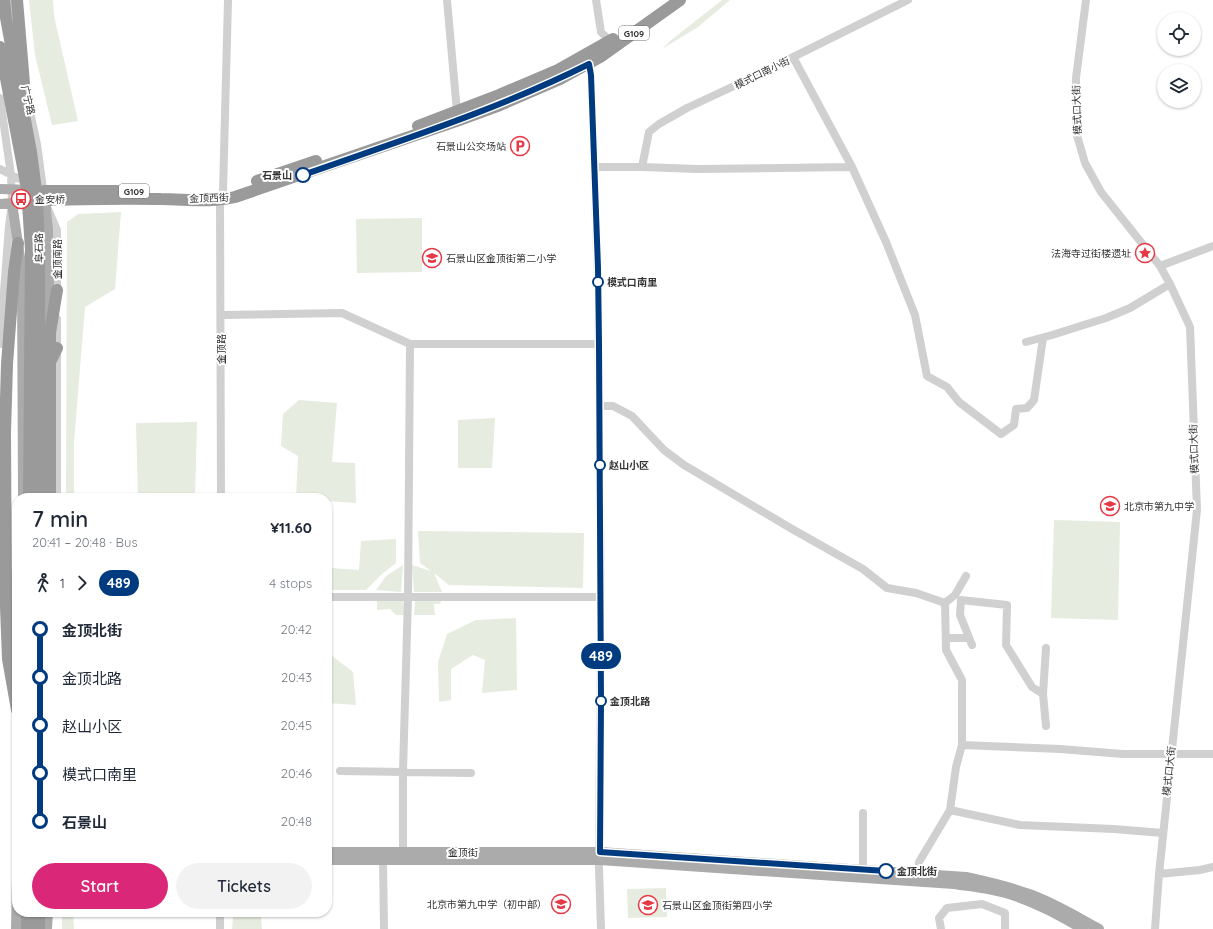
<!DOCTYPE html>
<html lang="en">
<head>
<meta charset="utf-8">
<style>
  body { margin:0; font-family:Quicksand,"Noto Sans SC",sans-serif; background:#f2f2f3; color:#1f2937; height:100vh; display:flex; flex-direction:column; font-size:15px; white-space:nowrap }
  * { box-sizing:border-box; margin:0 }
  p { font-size:13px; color:#747a83 }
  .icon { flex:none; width:22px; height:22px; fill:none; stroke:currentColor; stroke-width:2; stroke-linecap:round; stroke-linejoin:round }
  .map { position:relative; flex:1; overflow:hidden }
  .sheet { position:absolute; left:12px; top:493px; width:320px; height:424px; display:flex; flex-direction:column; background:#fff; border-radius:16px; box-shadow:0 1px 3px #0004 }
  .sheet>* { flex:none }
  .badge { padding:0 8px; border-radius:13px; font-size:14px; line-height:26px }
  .controls { position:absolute; left:1157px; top:12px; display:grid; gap:8px }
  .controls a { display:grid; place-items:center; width:44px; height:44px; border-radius:50%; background:#fff; box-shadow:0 1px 3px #0004; font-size:20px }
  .map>.badge { position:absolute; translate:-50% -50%; box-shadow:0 0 0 2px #fff }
  .legs { display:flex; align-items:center; gap:6px; height:44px; padding:0 20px; font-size:13px }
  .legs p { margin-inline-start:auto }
  .headline { display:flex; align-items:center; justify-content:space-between; height:68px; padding:0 20px }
  h1 { font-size:22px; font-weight:600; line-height:30px }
  .action { display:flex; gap:8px; margin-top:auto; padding:8px 20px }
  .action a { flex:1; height:46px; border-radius:24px; background:#db2777; color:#fff; font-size:16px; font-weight:600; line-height:46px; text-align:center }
  .action a+a { background:#f2f2f3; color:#1f2937 }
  ul { padding:0 20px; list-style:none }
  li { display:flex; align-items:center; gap:14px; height:48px; font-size:15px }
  li i { display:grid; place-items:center; width:6px; height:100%; margin:0 5px; background:currentColor }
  li i::after { content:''; width:10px; height:10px; margin:-5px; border:3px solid; border-radius:50%; background:#fff }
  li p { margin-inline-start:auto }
  li:first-child i { background:linear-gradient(#0000 50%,currentColor 0) }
  li:last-child i { background:linear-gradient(currentColor 50%,#0000 0) }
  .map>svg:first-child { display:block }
  .green { fill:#e6ecdf }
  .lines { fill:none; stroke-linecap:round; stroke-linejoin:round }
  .minor { stroke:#d0d0d0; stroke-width:8 }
  .major { stroke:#ababab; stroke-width:10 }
  .highway { stroke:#9a9a9a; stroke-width:12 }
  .highway-bridge { stroke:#9a9a9a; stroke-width:12 }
  .line-1-casing { stroke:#fff; stroke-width:9 }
  .line-1 { stroke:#003b80; stroke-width:6 }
  .stop-1-dot { fill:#fff; stroke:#003b80; stroke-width:2 }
  .labels { text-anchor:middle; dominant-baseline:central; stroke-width:4; stroke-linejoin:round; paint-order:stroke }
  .shield { fill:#fff; stroke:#707070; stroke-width:1 }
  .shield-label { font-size:9px; font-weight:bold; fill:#333 }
  .street-label { font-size:10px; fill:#333; stroke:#fff }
  .poi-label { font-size:10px; fill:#333; stroke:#fff; text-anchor:start }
  .stop-label { font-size:10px; font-weight:bold; fill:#333; stroke:#fff; text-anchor:start }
</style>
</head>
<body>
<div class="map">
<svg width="1213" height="929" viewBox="0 0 1213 929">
  <rect width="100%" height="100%" fill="#fff"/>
  <path class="green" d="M29,0H53L54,16L78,121L52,125L35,55Z
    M722,0H730L698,27L662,49L670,41Z
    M121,212L115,289L85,307L74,442V498H66L67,222L78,214Z
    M422,218V272L357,273L356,219Z
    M299,400L337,403L332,462L355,463L356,503L327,501V498H296L298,456L281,446L283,414Z
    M495,418L492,468H458V420Z
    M197,422L195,498H138L136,423Z
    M1054,520L1120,522L1118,620L1051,618Z
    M418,531L584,533L583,588L449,585L434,573L442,592H414L412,565L431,571L420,563Z
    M396,539V563L382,574L366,590H327V558L332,568L359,570L361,541Z
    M403,565L401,592L376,590L386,576Z
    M377,600H403L405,615H396L390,609L377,610Z
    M415,601H441L440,604H434L435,615H414Z
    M516,618L517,690L482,693L485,660L473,655L451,669V700L439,702L438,662L447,634L476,620Z
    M327,652L353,672L356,705L327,703Z
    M666,888L667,917L628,918L627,889Z
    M62,912H73L74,929H62Z
    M233,917H261L262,929H232Z"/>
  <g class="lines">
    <path class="minor" d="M10,0L14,29
      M447,0L457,112
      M596,0L601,32L610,41
      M1086,0L1076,78V132L1085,163L1101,192L1160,266L1170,284L1190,327L1197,510L1159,874L1155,929
      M793,57L852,167L886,242L915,315L927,376L947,387L959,402L1001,434L1014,425L1016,409L1027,408L1034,400L1043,338
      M587,61L591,75L598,282L601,597L599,868L601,929
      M23,80L37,144L44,196
      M0,98L11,175L12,203L9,226L0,344
      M595,167H642L697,169L852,167
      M642,167L649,132L659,124L687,108L749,79L908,0
      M0,169L29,184
      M223,192L228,0
      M220,200L221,498
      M48,209L57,230V294
      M1160,266L1213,246
      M221,315L342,313L410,344H599
      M57,319V498
      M1026,342L1052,335L1106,318L1130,308L1170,284
      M599,406H613L632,416L664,450L684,465L792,529L863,569L887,588L916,593L945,603
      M9,576L17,602
      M327,597H601
      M945,603L955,595L966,576
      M946,638H969
      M972,645L960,615L961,600L1007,605L1006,645L1032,687L1043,694
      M1046,726L1043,694L1046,648
      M962,745L1060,749L1123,754H1213
      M340,771L471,773
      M950,810L1020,825L1114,829L1163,833
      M863,813V870
      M403,852V771L408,597L410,344
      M383,860L384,929
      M1159,874L1200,870L1213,867
      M918,879L919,862L950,810L956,767L962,745V680L946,650L945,603
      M220,929V912
      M941,929L939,918L947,908L982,904L1005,913V929"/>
    <path class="major" d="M0,189L34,190
      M12,203L22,271L23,498
      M0,204L35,201
      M43,336L49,294L48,230L45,200
      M327,852H600L966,877C989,882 1011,887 1032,895C1056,904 1077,917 1099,929
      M327,860H600L954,884C974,887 994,889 1012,895C1037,903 1060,916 1083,929
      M16,929L17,877
      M47,929L48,912"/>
    <path class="highway" d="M17,0L24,83
      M418,126L499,95L558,70L613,39
      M257,181L316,161
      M44,191H119
      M45,200C84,199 123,198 161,199C185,199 211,203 235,197L459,120L500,105L560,79L600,57L680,0
      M50,359V333L57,290
      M5,432L7,364L14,272L18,243
      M50,498V362L57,348
      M27,912V929
      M39,929V912"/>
    <path class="highway-bridge" d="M4,0L6,18L31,152L37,198L39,250V498
      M0,47L27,188L31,250L29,498
      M5,432L6,607L8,659L17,710"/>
  </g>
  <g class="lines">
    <g class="line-1-casing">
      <path id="line-1" d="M303,175C399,141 497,110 589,64L591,75L598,268L599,344L601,701L600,852L886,871"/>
    </g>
    <use href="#line-1" class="line-1"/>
  </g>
  <defs>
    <g id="parking-ring" transform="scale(1)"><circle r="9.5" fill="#fff" stroke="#e63946" stroke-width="1.5"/><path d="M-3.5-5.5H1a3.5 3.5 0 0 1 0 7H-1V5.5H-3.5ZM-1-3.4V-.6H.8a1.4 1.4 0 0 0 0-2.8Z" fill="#e63946"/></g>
    <g id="bus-ring" transform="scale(1)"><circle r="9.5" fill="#fff" stroke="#e63946" stroke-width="1.5"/><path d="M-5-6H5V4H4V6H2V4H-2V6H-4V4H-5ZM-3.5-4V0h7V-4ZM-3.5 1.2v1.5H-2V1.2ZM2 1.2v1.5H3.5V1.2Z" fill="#e63946"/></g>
    <g id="sight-ring" transform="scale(1)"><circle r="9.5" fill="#fff" stroke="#e63946" stroke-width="1.5"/><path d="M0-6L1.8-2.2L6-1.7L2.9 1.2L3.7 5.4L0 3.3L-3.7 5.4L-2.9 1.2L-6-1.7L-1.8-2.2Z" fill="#e63946"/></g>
    <g id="school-ring" transform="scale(1)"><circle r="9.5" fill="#fff" stroke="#e63946" stroke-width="1.5"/><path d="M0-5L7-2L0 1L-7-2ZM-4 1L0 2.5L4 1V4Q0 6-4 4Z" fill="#e63946"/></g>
  </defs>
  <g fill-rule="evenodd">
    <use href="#parking-ring" x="520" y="146"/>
    <use href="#bus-ring" x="21" y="199"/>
    <use href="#sight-ring" x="1145" y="253"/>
    <use href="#school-ring" x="432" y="258"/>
    <use href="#school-ring" x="1110" y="506"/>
    <use href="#school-ring" x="561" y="904"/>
    <use href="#school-ring" x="648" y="905"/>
  </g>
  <g class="stop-1-dot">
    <circle cx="303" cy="175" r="7"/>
    <circle cx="598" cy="282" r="5"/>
    <circle cx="600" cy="465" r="5"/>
    <circle cx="601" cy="701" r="5"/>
    <circle cx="886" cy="871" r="7"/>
  </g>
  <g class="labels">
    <g class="shield">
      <rect x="619" y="26" width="30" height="14" rx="3"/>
      <rect x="119" y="184" width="30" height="14" rx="3"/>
    </g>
    <g class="shield-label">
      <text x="634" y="33">G109</text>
      <text x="134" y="191">G109</text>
    </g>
    <g class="street-label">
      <text transform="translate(762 73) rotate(-26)">模式口南小街</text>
      <text transform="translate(28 100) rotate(77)">广宁路</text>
      <text transform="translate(1077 110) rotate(-92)">模式口大街</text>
      <text transform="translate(209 198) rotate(-2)">金顶西街</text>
      <text transform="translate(39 248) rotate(-91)">阜石路</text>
      <text transform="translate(57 259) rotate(-90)">金顶南路</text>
      <text transform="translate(221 349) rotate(-90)">金顶路</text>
      <text transform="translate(1194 449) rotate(-92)">模式口大街</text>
      <text transform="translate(1169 771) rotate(-84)">模式口大街</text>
      <text x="463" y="852">金顶街</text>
    </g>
    <g class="poi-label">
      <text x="506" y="146" text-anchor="end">石景山公交场站</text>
      <text x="35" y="199">金安桥</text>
      <text x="1131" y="253" text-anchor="end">法海寺过街楼遗址</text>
      <text x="446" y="258">石景山区金顶街第二小学</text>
      <text x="1124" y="506">北京市第九中学</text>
      <text x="547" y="904" text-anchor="end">北京市第九中学（初中部）</text>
      <text x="662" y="905">石景山区金顶街第四小学</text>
    </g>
    <g class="stop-label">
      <text x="292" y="175" text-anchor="end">石景山</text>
      <text x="607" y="282">模式口南里</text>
      <text x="609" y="465">赵山小区</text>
      <text x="610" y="701">金顶北路</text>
      <text x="897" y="871">金顶北街</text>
    </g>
  </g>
</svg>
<div class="controls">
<a><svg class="icon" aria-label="locate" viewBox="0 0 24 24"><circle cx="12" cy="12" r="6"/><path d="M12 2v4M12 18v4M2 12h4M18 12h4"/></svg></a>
<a><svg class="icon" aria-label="layers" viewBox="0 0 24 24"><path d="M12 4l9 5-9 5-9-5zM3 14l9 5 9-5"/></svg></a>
</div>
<b class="badge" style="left:601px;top:656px;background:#003b80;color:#fff">489</b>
<section class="sheet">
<div class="headline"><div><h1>7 min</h1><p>20:41 – 20:48 · Bus</p></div><b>¥11.60</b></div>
<div class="legs"><svg class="icon" aria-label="walk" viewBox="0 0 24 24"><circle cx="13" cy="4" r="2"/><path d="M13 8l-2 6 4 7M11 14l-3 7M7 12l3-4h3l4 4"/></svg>1<svg class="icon" aria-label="forward" viewBox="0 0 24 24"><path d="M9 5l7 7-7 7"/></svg><b class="badge" style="background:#003b80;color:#fff">489</b><p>4 stops</p></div>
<ul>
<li><i style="color:#003b80"></i><b>金顶北街</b><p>20:42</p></li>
<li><i style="color:#003b80"></i><span>金顶北路</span><p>20:43</p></li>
<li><i style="color:#003b80"></i><span>赵山小区</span><p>20:45</p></li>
<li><i style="color:#003b80"></i><span>模式口南里</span><p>20:46</p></li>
<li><i style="color:#003b80"></i><b>石景山</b><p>20:48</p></li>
</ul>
<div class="action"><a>Start</a><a>Tickets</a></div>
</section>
</div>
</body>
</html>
